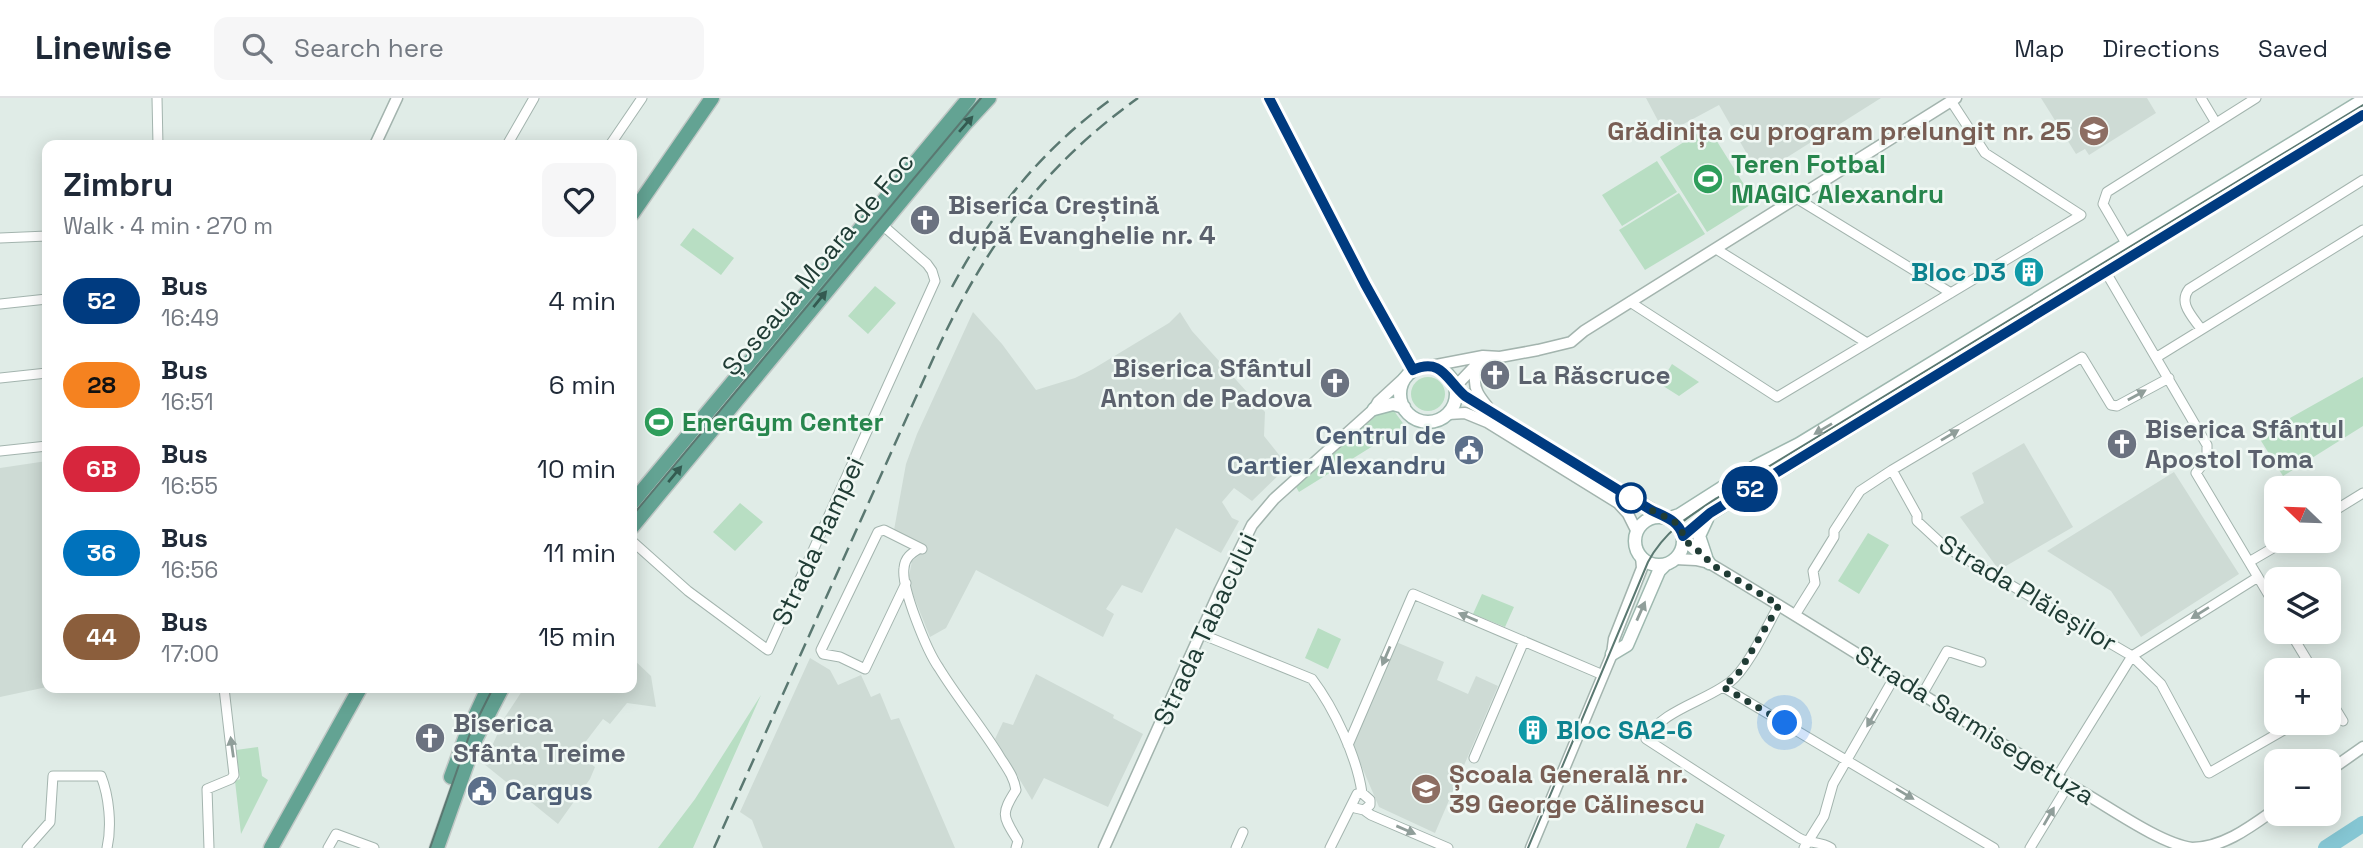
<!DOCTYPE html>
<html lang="en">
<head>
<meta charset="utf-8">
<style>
  body { margin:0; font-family:"Space Grotesk",sans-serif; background:#f6f6f7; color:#1f2937; height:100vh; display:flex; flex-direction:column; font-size:26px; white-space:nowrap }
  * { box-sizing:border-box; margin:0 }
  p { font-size:23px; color:#747a83 }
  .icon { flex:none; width:38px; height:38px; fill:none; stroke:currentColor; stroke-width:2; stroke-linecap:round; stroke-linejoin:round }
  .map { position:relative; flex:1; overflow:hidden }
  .sheet { position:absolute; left:42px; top:42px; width:595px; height:553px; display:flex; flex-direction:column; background:#fff; border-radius:14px; box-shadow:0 4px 18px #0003 }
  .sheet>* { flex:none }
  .badge { padding:0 14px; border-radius:23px; font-size:24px; line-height:46px }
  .needle { width:46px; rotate:293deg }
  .buttons { position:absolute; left:2264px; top:378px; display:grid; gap:14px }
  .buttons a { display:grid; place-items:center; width:77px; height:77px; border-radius:14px; background:#fff; box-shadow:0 4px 18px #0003; font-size:35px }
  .you { position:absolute; width:35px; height:35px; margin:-18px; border:5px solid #fff; border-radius:50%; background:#1a73e8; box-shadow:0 0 0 10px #1a73e833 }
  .map>.badge { position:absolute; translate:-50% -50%; box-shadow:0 0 0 4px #fff }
  .round { display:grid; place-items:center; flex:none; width:74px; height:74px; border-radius:14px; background:#f6f6f7 }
  .summary { display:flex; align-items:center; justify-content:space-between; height:119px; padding:0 21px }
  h1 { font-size:33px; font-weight:700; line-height:52px }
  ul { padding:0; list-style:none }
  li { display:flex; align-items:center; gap:21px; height:84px; padding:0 21px }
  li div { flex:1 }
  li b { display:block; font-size:26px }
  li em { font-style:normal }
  li .badge { min-width:77px; font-weight:700; text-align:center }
  header { display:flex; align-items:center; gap:42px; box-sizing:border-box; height:98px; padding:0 35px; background:#fff; border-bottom:2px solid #e0e1e3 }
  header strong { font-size:33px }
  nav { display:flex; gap:38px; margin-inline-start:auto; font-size:24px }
  .search { width:490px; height:63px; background:#f6f6f7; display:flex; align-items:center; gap:18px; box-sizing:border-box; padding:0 24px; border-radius:14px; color:#747a83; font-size:26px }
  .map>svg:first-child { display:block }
  .built { fill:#cedbd5 }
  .green { fill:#b8dec3 }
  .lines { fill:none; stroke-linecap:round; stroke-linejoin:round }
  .river { stroke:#85c6d3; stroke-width:16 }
  .minor-casing { stroke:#a3b4ae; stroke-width:11 }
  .tertiary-casing { stroke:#a3b4ae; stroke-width:13 }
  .secondary-casing { stroke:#9eb8af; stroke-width:15 }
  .primary-casing { stroke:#c1c8c6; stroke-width:17 }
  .minor { stroke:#fff; stroke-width:9 }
  .tertiary { stroke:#fff; stroke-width:10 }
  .secondary { stroke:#fff; stroke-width:12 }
  .primary { stroke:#63a393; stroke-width:14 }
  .tram { stroke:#5a7871; stroke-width:2 }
  .rail { stroke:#5a7871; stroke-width:2.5; stroke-dasharray:14 7; stroke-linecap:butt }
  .oneway { fill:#345b51 }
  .oneway2 { fill:#909e9a }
  .line-casing { stroke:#fff; stroke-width:16 }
  .line { stroke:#003b80; stroke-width:10 }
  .walk { stroke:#203c35; stroke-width:7; stroke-dasharray:0 12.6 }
  .stop-dot { fill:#fff; stroke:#003b80; stroke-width:3.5 }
  .labels { text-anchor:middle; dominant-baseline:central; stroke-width:5; stroke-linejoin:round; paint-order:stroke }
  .education-label { font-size:26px; font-weight:bold; fill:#785e54; stroke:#f0f8f4; text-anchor:end }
  .leisure-label { font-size:26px; font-weight:bold; fill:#27864d; stroke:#f0f8f4; text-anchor:start }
  .worship-label { font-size:26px; font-weight:bold; fill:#5b616d; stroke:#f0f8f4; text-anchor:start }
  .street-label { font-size:26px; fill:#203c35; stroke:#f0f8f4 }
  .culture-label { font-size:26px; font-weight:bold; fill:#0d838f; stroke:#f0f8f4; text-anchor:end }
  .service-label { font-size:26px; font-weight:bold; fill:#4e5e75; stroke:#f0f8f4; text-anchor:end }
</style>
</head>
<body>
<header>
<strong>Linewise</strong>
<div class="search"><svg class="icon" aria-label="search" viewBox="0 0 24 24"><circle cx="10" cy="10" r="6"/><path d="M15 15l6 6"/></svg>Search here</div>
<nav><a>Map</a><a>Directions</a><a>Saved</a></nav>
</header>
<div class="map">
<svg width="2363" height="750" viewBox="0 0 2363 750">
  <rect width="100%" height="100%" fill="#e0ece7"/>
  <path class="built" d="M1646,0H1881L1759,77L1719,7L1665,36Z
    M2041,0H2147L2156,15L2089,57L2085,51L2076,56Z
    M973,214L1002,246L1036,292L1075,280L1093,271L1169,225L1180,214L1192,233L1265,314L1264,338L1288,368L1252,403L1234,390L1222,404L1232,420L1239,423L1221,455L1176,430L1142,495L1122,487L1106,511L1114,516L1103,539L976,472L946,530L930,539L912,494L909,478L912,463L922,455L925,448L894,432L906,366L917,336Z
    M2024,345L2073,429L1999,472L1960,419L1984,405L1972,375Z
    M47,363V589L0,599V370Z
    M2174,374L2239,476L2141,539L2111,493L2047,453Z
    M1396,544L1444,564L1437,582L1468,596L1476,578L1498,588L1435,735L1379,709L1353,648Z
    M632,560L651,578L656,609L627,605L610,626L603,621L577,655L595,669L590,681L558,726L484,666L505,619L524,590H632Z
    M810,560L830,572L838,587L861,577L871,599L880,595L891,622L899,620L955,750H763L752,722L740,714Z
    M1036,576L1114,617L1113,620L1143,636L1108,709L1044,680L1032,702L995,641L1003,624L1013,627Z"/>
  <path class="green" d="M1708,29L1755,104L1707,134L1660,59Z
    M1657,63L1677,94L1622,128L1602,97Z
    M1679,95L1705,136L1645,172L1619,132Z
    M693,130L734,160L721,177L680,147Z
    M875,188L896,205L868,236L848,218Z
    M1672,266L1699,284L1679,298L1660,286Z
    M1411 296a17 17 0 1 1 34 0a17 17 0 1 1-34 0Z
    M2363,279V328L2283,378L2258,338Z
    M1394,313L1405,328L1299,394L1296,389L1380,314Z
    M740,405L763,424L735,453L713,434Z
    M1868,435L1889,447L1859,496L1838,483Z
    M1482,496L1514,509L1505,529L1473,516Z
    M1318,530L1341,541L1328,571L1305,560Z
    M761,597L693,750H658L695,701Z
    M258,649L262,678L268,682L241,736L235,683L240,681L236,652Z
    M1696,725L1725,737L1719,750H1686Z"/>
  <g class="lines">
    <path class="river" d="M2326,750L2363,726"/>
    <g class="minor-casing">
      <path id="minor" d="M157,0L158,47
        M2201,0L2216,25
        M507,47L534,0
        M610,47L642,0
        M1796,100L1951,195
        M0,140L47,138
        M2127,147L2103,106L2107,94L2256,0
        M1716,151L1867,245
        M2104,171L2207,347V360L2196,375L2277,511
        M1630,204L1777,299L2081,117L1985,55L1951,3
        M0,206L47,201
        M2201,231C2192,218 2178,205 2189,191L2363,82
        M2157,259L2363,132
        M0,280L47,275
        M0,353L47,348
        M1892,372L2082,259L2111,307L2117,308L2169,280
        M2329,416L2363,395
        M632,443L688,493L768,552L935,183L932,173L927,166L880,125
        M920,450C912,455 905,459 904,470C901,490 927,553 939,570C958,601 981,628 1000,659C1007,670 1014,679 1016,692C1000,717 1003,718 1018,743L1016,750
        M2249,464L2285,443
        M906,485L865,571L840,559L823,556L821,552L878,434L884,432L922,451
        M1779,507C1767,528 1748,570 1730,584C1704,604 1662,612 1646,641L1799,740C1810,746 1820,743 1831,750
        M1795,517L1815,485L1813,473L1834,439V433L1860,393L1892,372L1917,417V423L1944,448L2132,558L2161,586L2209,675L2296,625
        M2290,534L2313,572
        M1201,536L1312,581C1334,610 1357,659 1362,695L1370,702V707L1364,712
        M1723,589L1994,750
        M1923,595L1947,553L1981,564
        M2329,600L2343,623
        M1348,647L1413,496L1603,577
        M1474,660L1524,543
        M2057,679L2132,558L2258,479
        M1362,695L1357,696L1352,706L1355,710L1364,712L1371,717L1448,750
        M27,750L50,724L53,678H101C109,698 112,728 107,750
        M209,750L207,691L231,681L234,677L224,590
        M328,750L336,736L374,750
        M1236,750L1243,734
        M1330,750L1352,706
        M1804,750L1824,718L1833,686L1895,578
        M2030,750L2069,686"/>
    </g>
    <g class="tertiary-casing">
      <path id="tertiary" d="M1269,0L1375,205L1413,272
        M375,47L397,0
        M1494,261L1474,269L1455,289L1500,319L1664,418
        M1431,268L1483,258L1500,259L1538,252L1571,244L1584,233L1956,0
        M1487,308C1480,299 1474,292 1475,280L1489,269
        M1448,316L1465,315L1487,324L1618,405L1628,416L1637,434
        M1675,461L1696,462L1709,465C1835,540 1958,621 2084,695C2112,711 2161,746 2192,750C2224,750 2253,727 2277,710
        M2329,673L2363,649
        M1104,750L1220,492L1252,427L1274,401L1374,311L1378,304L1403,281
        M1531,750L1612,556L1614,541L1642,470L1641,458"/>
    </g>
    <g class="secondary-casing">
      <path id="secondary" d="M1400 296a28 28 0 1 1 56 0a28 28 0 1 1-56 0Z
        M1374,311L1393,306L1404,309
        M1635 443a24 24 0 1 1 48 0a24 24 0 1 1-48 0Z
        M1670,420L1679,417L1756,368L1799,346L2363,2
        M1706,459L1699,438L1707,421
        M1709,465C1703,454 1690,450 1683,438L1711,415L2363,17
        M1612,556L1627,547L1659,473L1666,466"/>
    </g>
    <g class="primary-casing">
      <path id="primary" d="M632,116L712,0
        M632,405L969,0
        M632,429L964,27L989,0
        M451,679L466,638L488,590
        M271,750L360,590
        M437,750L476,640L502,590"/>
    </g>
    <use href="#minor" class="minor"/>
    <use href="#tertiary" class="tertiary"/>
    <use href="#secondary" class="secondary"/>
    <use href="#primary" class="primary"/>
    <path class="tram" d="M632,418L981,0
      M430,750L469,638L493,590
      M1528,750L1648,464C1664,434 1689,418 1717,400L2363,7"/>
    <path class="rail" d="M952,189C994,111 1041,52 1113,0
      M714,750L937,252C986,147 1043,68 1138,0"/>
  </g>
  <defs><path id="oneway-solid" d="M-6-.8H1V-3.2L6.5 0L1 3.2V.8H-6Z" transform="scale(1.75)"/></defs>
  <g class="oneway">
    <use href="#oneway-solid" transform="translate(966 26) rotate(-49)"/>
    <use href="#oneway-solid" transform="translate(820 201) rotate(-51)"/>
    <use href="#oneway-solid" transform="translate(675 376) rotate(-50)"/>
  </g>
  <g class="oneway2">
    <use href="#oneway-solid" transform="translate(2137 297) rotate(-29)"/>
    <use href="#oneway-solid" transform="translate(1823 331) rotate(149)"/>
    <use href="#oneway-solid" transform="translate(1950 337) rotate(-31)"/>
    <use href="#oneway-solid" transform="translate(1641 513) rotate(-66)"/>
    <use href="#oneway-solid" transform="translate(2200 515) rotate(148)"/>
    <use href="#oneway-solid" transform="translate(1468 519) rotate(-157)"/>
    <use href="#oneway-solid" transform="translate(1386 558) rotate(113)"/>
    <use href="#oneway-solid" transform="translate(1872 620) rotate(120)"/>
    <use href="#oneway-solid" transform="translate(232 649) rotate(-98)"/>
    <use href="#oneway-solid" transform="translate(1905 696) rotate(31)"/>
    <use href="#oneway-solid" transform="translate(2049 718) rotate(-60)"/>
    <use href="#oneway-solid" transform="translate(1406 732) rotate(23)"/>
  </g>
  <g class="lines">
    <g class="line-casing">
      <path id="line" d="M1269,0L1365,186L1413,272C1442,259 1447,283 1465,298L1651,412C1665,419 1678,422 1683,438L1710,415L2363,17"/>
    </g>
    <use href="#line" class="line"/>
    <path class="walk" d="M1631,400L1651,412L1674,423L1680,430L1687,444L1706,459L1709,465L1779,507L1738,576L1723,589L1785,625"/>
  </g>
  <defs>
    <g id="school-disc" transform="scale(1.575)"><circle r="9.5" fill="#8d6e63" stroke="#f0f8f4"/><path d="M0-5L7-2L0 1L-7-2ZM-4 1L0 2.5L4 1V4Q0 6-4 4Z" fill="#fff"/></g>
    <g id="stadium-disc" transform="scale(1.575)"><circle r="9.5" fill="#2e9e5b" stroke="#f0f8f4"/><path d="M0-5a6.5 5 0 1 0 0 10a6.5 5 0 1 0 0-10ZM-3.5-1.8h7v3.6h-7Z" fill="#fff"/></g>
    <g id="church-disc" transform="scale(1.575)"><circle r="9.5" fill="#6b7280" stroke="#f0f8f4"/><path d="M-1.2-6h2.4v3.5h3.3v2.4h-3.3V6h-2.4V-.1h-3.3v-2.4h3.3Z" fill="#fff"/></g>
    <g id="building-disc" transform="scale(1.575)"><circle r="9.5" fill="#0f9aa8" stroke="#f0f8f4"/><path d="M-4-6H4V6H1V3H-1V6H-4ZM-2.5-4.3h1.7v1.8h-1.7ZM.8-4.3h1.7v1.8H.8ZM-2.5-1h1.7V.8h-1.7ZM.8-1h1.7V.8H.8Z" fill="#fff"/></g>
    <g id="civic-disc" transform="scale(1.575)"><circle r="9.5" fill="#5c6f8a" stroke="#f0f8f4"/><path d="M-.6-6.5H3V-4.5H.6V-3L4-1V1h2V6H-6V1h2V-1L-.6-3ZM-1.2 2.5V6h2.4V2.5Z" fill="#fff"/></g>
  </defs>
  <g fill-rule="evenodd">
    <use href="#school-disc" x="2094" y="33"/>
    <use href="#stadium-disc" x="1708" y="81"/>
    <use href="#church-disc" x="925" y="122"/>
    <use href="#building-disc" x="2029" y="174"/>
    <use href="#church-disc" x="1495" y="277"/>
    <use href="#church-disc" x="1335" y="285"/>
    <use href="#stadium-disc" x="659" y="324"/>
    <use href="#church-disc" x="2122" y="346"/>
    <use href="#civic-disc" x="1469" y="352"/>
    <use href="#building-disc" x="1533" y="632"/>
    <use href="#church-disc" x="430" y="640"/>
    <use href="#school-disc" x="1426" y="691"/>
    <use href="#civic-disc" x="482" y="693"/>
  </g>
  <circle class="stop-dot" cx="1631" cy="400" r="14"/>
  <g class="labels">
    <g class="education-label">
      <text x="2071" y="33">Grădinița cu program prelungit nr. 25</text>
      <text x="1449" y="676" text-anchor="start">Școala Generală nr.<tspan x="1449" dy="30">39 George Călinescu</tspan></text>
    </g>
    <g class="leisure-label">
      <text x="1731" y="66">Teren Fotbal<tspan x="1731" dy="30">MAGIC Alexandru</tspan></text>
      <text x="682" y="324">EnerGym Center</text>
    </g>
    <g class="worship-label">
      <text x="948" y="107">Biserica Creștină<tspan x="948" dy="30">după Evanghelie nr. 4</tspan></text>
      <text x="1312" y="270" text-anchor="end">Biserica Sfântul<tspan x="1312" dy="30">Anton de Padova</tspan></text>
      <text x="1518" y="277">La Răscruce</text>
      <text x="2145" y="331">Biserica Sfântul<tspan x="2145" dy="30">Apostol Toma</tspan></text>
      <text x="453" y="625">Biserica<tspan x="453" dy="30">Sfânta Treime</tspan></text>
    </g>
    <g class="street-label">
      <text transform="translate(818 166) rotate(-50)">Șoseaua Moara de Foc</text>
      <text transform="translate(818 443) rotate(-65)">Strada Rampei</text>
      <text transform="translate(2028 495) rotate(31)">Strada Plăieșilor</text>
      <text transform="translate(1205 531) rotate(-65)">Strada Tabacului</text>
      <text transform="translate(1975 627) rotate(32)">Strada Sarmisegetuza</text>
    </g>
    <g class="culture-label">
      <text x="2006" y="174">Bloc D3</text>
      <text x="1556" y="632" text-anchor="start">Bloc SA2-6</text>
    </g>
    <g class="service-label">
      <text x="1446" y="337">Centrul de<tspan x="1446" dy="30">Cartier Alexandru</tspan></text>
      <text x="505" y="693" text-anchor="start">Cargus</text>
    </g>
  </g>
</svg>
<div class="buttons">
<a><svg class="needle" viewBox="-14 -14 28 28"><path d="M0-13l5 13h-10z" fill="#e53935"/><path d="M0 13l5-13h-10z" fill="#747a83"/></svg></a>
<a><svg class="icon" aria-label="layers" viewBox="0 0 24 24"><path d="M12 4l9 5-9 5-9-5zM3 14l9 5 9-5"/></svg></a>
<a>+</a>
<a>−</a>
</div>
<div class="you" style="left:1785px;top:625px"></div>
<b class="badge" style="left:1750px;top:391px;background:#003b80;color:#fff">52</b>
<section class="sheet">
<div class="summary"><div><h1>Zimbru</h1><p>Walk · 4 min · 270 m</p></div><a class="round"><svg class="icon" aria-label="heart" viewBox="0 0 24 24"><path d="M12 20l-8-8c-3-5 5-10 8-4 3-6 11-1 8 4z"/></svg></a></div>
<ul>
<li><span class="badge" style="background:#003b80;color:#fff">52</span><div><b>Bus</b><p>16:49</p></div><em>4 min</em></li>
<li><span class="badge" style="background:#f58220;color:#111">28</span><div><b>Bus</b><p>16:51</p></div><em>6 min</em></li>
<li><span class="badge" style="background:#d7263d;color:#fff">6B</span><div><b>Bus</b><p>16:55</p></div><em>10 min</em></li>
<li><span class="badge" style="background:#0072bc;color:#fff">36</span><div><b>Bus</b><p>16:56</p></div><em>11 min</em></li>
<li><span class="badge" style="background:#8b5e3c;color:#fff">44</span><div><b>Bus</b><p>17:00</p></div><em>15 min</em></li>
</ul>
</section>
</div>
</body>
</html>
